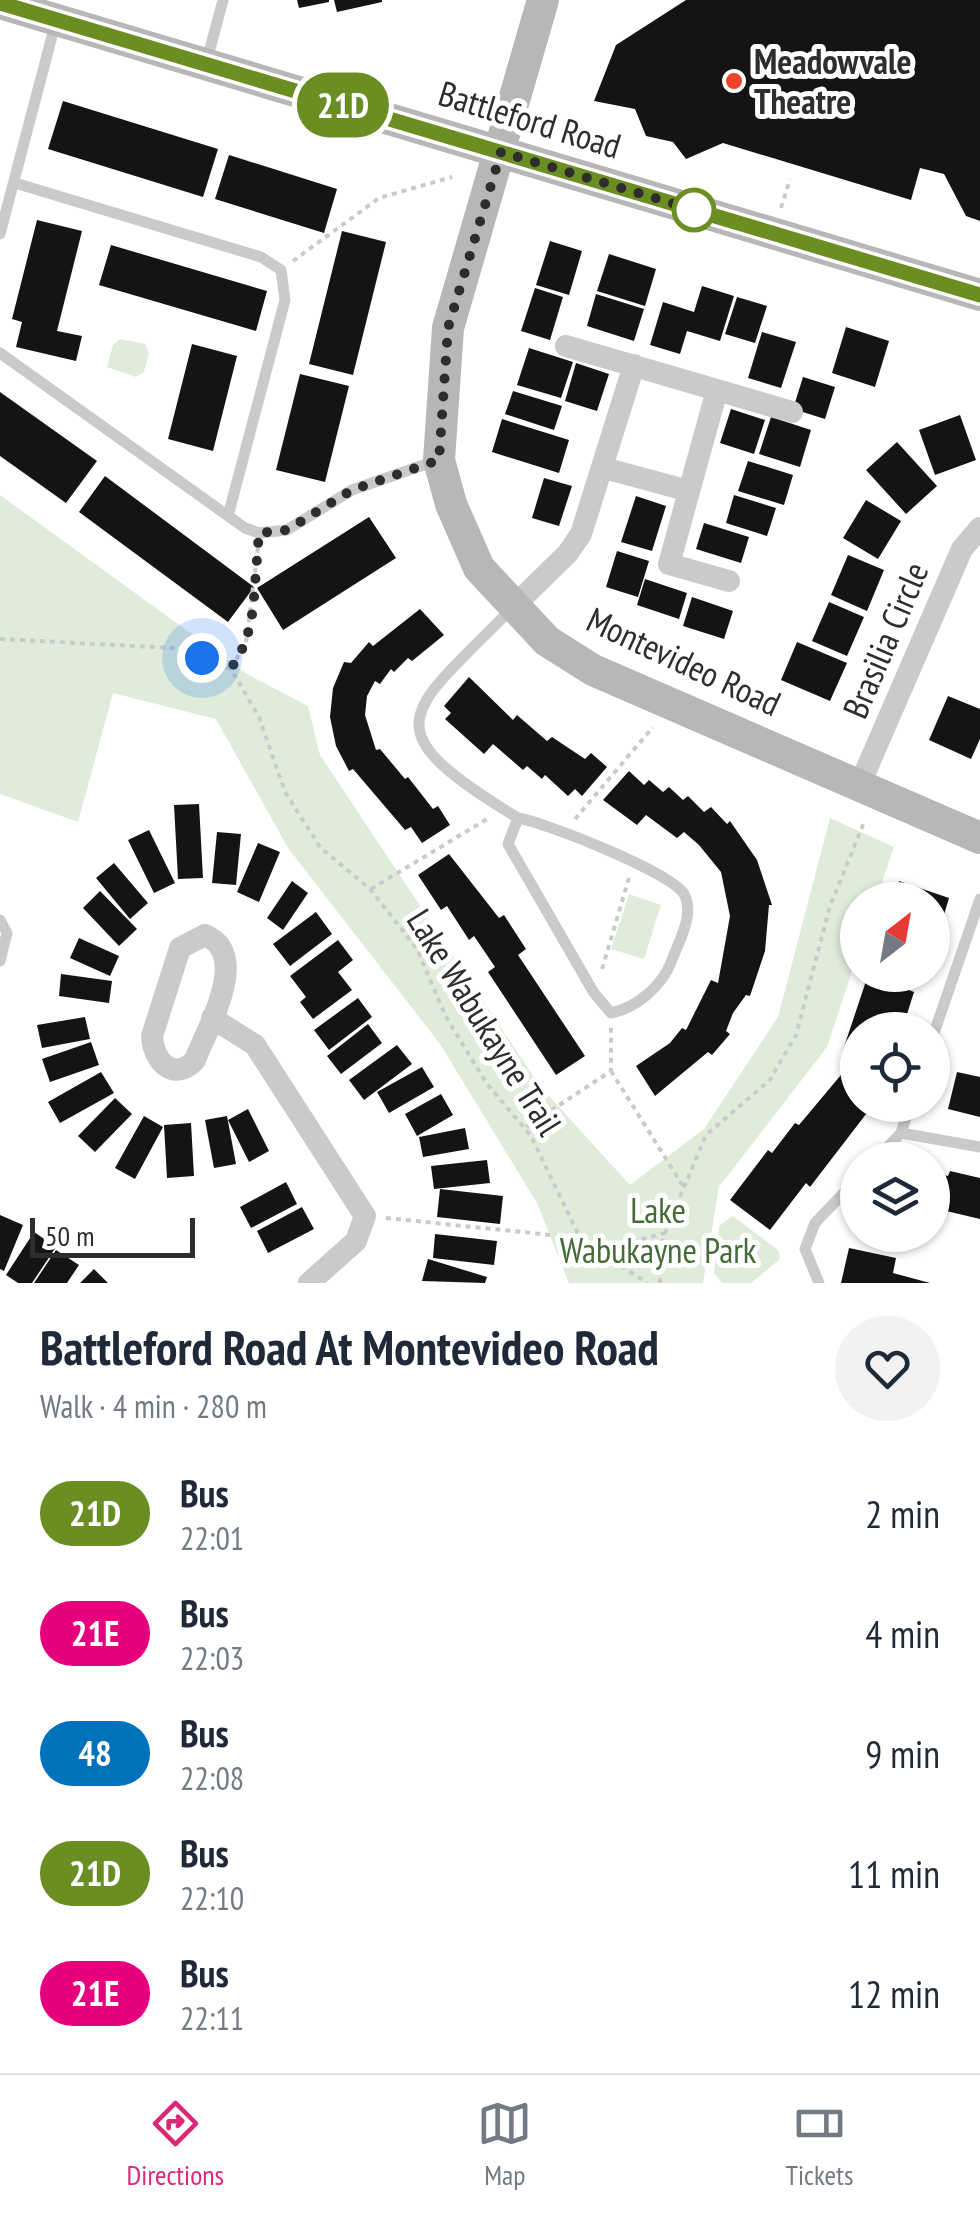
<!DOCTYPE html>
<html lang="en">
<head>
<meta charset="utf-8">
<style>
  body { margin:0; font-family:"PT Sans Narrow",sans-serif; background:#f2f2f3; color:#1f2937; height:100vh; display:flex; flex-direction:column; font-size:38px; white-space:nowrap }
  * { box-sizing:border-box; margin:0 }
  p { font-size:32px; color:#747a83 }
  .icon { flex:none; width:55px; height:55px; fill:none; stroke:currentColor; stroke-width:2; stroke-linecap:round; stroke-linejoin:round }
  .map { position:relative; height:1283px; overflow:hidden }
  .drawer { display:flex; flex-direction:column; background:#fff; flex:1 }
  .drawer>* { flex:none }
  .badge { padding:0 20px; border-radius:32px; font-size:35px; line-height:65px }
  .needle { width:65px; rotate:31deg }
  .controls { position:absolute; left:840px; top:882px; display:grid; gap:20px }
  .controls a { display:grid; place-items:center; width:110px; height:110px; border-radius:50%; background:#fff; box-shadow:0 2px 8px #0004; font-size:50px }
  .scale { position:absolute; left:30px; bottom:25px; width:165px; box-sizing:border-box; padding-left:10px; border:5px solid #2d2d2d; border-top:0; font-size:28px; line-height:35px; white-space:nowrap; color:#2d2d2d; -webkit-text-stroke:8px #fff; paint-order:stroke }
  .you { position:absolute; width:50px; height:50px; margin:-25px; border:8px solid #fff; border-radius:50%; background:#1a73e8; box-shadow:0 0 0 15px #1a73e833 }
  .map>.badge { position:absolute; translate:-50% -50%; box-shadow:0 0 0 5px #fff }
  .round { display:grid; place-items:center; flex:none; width:105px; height:105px; border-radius:52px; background:#f2f2f3 }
  .headline { display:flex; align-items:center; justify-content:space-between; height:170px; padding:0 40px }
  h1 { font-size:48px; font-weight:600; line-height:75px }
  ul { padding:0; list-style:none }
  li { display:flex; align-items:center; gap:30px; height:120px; padding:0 40px }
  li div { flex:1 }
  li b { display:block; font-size:38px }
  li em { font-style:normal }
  li .badge { min-width:110px; font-weight:700; text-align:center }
  .tabs { display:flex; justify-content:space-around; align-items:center; height:140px; border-top:2px solid #e0e1e3; background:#fff; font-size:28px; color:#747a83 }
  .tabs a { display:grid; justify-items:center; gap:5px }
  .tabs .active { color:#db2777 }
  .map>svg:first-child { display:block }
  .green { fill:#e0ecda }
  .building { fill:#141414 }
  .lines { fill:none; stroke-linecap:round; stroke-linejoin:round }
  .path { stroke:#cacaca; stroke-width:4; stroke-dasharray:5 5; stroke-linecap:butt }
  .lane { stroke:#cacaca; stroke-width:11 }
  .street { stroke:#cacaca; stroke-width:22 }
  .secondary { stroke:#b7b7b7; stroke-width:32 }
  .line-casing { stroke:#fff; stroke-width:22 }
  .line { stroke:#6b8e23; stroke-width:15 }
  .walk { stroke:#2d2d2d; stroke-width:10; stroke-dasharray:0 18 }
  .poi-dot { fill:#ee4326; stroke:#fff; stroke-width:4 }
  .stop-dot { fill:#fff; stroke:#6b8e23; stroke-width:5 }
  .labels { text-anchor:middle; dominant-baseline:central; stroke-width:10; stroke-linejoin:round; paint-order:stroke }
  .poi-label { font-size:35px; font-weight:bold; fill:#2d2d2d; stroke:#fff; text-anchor:start }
  .street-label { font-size:35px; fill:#2d2d2d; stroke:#fff }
  .park-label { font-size:35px; fill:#456b39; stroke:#fff }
</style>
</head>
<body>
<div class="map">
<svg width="980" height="1283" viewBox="0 0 980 1283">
  <rect width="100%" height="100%" fill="#fff"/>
  <path class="green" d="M120,339L145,344L149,354L144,372L136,377L107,367L113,345Z
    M0,495L247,674L308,706L320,755L539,1085L630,1185L704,1129L778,1017L830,818L894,847L876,900H858L857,956L827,1047L719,1187L703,1283H569L537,1203L440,1044L288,848L216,719L113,693L78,822L0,794Z
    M629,894L661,905L644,959L611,949Z
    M733,1216L778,1250L780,1259L751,1283H722L714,1273L719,1226Z"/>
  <path class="building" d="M297,0H329V2L299,8Z
    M334,0H382V2L337,12Z
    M686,0H980V221L966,216L944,174L920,168L911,200L723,143L686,159L673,142L646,136L635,109L594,101L616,45Z
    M63,101L218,149L203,197L48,149Z
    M229,155L337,189L324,233L215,199Z
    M37,220L82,231L57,331L82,336L76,361L16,347L22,322L12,319Z
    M342,231L386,242L353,375L309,364Z
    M550,241L582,251L569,295L536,285Z
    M111,245L267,291L256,331L99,285Z
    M609,254L656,269L645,306L597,291Z
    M702,286L734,296L720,341L687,331L680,354L650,345L663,302L694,312Z
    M535,288L563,297L550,340L521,331Z
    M596,294L644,309L634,341L587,326Z
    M737,297L767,306L755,343L725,334Z
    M846,327L889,341L875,387L832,373Z
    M762,332L796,342L781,388L748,378Z
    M192,344L237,356L213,451L168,439Z
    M529,348L573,362L561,398L517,385Z
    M576,363L609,374L597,411L565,401Z
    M300,374L349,386L325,482L276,470Z
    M803,377L835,387L825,419L793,409Z
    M513,391L562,406L554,430L505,414Z
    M0,392L97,461L66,503L0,456Z
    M731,409L765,420L754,454L720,443Z
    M960,415L976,460L935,475L919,430Z
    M771,417L811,430L800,467L759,454Z
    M502,419L569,440L559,473L492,452Z
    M897,442L937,486L906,514L866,470Z
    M748,461L793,475L784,505L738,491Z
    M105,476L254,587L228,622L79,512Z
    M544,478L572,486L559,526L532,518Z
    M734,495L776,508L767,536L726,523Z
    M636,496L666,506L652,551L621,542Z
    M866,500L901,521L878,559L843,538Z
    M369,517L396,558L283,630L257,588Z
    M704,523L749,537L741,563L696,549Z
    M617,551L649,561L638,597L606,587Z
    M848,555L884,570L867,611L831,595Z
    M645,579L687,593L679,619L637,605Z
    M692,597L733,611L724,639L683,626Z
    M829,602L864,617L847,656L812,641Z
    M420,609L444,635L412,661L408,658L394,672L391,669L380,684L375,681L367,696L365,715L376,750L380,749L405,779L408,777L433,809L438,806L450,825L422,843L411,827L405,830L353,769L349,771L336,746L330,717L333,688L344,662L351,663L369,642L373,646Z
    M797,642L847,663L830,701L781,680Z
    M469,677L513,720L517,715L547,741L552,737L585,759L591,753L607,767L582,796L575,789L568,796L545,775L542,779L527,766L523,770L493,744L484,754L445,719L451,713L444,706Z
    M948,696L980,709V739L971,759L929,740Z
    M629,771L644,785L649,780L663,792L669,787L683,800L688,796L704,812L711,807L727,824L730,821L757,860L772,905H769L765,951L750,996L746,995L733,1013L726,1031L730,1034L712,1055L708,1052L655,1096L636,1066L670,1043L682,1028L686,1030L711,980L718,983L730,916L721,872L699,845L684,832L677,838L646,815L637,825L603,800Z
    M199,804L203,878L178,879L174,805Z
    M149,830L175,883L154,893L128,840Z
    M217,832L241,834L236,885L212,883Z
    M258,843L280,852L259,902L237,892Z
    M449,854L499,918L504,915L526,949L518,955L585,1056L556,1075L488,972L495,967L474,936L469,940L447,906L441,910L418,875Z
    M114,863L148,903L130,919L96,878Z
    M292,881L308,893L283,930L267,918Z
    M899,881L949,898L943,918L932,914V900H893Z
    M100,891L137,929L119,946L83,908Z
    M316,912L332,934L290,966L273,944Z
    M79,938L119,956L110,976L70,958Z
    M338,940L353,960L338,972L352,990L313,1019L300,1002L306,997L290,976Z
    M61,974L112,981L109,1003L59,996Z
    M868,975H914L909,990L914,992L902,1030H858V1105H873L810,1187L806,1183L770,1230L730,1200L768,1150L772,1153L795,1123L799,1125L856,1057L842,1053Z
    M358,998L372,1017L329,1050L314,1030Z
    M85,1017L90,1039L42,1048L37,1025Z
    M368,1024L382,1043L341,1074L327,1056Z
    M91,1042L99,1065L50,1082L42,1059Z
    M397,1045L412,1064L364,1100L349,1080Z
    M422,1067L434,1087L389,1113L377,1092Z
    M101,1072L114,1093L60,1123L48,1102Z
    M957,1072L980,1077V1117L948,1109Z
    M441,1094L453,1115L417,1136L405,1114Z
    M115,1098L132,1114L95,1152L78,1136Z
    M248,1109L269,1151L249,1162L228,1120Z
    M144,1116L163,1127L135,1179L115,1168Z
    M227,1116L236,1164L214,1168L205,1120Z
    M191,1123L194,1176L167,1178L164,1125Z
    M465,1128L469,1149L423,1157L419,1137Z
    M487,1160L490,1183L434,1189L431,1166Z
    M950,1171L980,1178V1219L942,1210L941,1216L932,1214V1172L948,1176Z
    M286,1182L297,1204L251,1228L240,1207Z
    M440,1189L503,1196L500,1224L437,1217Z
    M302,1207L314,1229L268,1253L257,1231Z
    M0,1215L23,1225L4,1271L0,1269Z
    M34,1232L56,1247L32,1283H18L6,1275Z
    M435,1234L497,1241L494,1265L433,1258Z
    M849,1248L896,1258L893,1273L930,1283H841Z
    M56,1250L79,1265L67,1283H34Z
    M428,1259L487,1277L485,1283L422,1281Z
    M94,1269L108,1283H80Z"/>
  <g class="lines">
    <path class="path" d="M781,208L790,179
      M293,261L379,198L452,177
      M0,639L173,648L231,669L259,717L285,792L320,847L370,889L417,949L446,1017L487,1084L531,1136L580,1238L647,1283
      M231,668L246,643L258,548
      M575,819L653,727
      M371,889L487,819
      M602,969L629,878
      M611,1071L683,1186
      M526,1127L611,1071V1027
      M386,1218L580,1238
      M603,1250L665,1233
      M660,1283L659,1253L665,1233L706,1135L769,1081L796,1035L830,906L865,820"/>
    <path class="lane" d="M206,64L223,0
      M15,183L261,257L281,270L285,300L228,516
      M0,234L56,21
      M0,353L245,528L259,533L287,530L352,490L435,461
      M513,607C409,714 366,726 518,818L508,844L594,993L611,1013C637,1008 663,985 672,960C679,941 695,914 684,894C670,872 547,823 518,818
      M0,920L7,933L0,961
      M932,1039L980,899
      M901,1133L980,1147
      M875,1160L901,1133L910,1105
      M819,1283L805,1249L815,1223L858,1178"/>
    <path class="street" d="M566,346L792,412
      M717,390L669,564L729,581
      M604,468L689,491
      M513,607L568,553L581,534L634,365
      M860,784L962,549L980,528
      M205,935C251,955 208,1026 195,1060C174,1083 153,1061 152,1036L180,948Z
      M212,1018L255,1045L365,1216L356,1241L309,1283"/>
    <path class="secondary" d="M543,0L448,328L439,460L451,504L479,568L547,641L593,670L980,838
      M0,3L980,295"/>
  </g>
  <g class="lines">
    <g class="line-casing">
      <path id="line" d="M0,3L980,295"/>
    </g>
    <use href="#line" class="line"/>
    <path class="walk" d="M202,658L231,669L246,642L253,610L259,533L287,530L352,490L439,460L448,328L501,152L705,213L694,210"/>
  </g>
  <circle class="poi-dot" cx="734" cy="81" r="10"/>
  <circle class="stop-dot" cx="694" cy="210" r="20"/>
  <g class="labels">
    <g class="poi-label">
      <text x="754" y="61">Meadowvale<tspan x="754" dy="40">Theatre</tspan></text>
    </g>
    <g class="street-label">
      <text transform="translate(530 119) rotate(17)">Battleford Road</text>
      <text transform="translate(885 640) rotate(-67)">Brasilia Circle</text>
      <text transform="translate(684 661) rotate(25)">Montevideo Road</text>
      <text transform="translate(485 1022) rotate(58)">Lake Wabukayne Trail</text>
    </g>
    <g class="park-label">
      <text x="658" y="1210">Lake<tspan x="658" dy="40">Wabukayne Park</tspan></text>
    </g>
  </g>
</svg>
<div class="controls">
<a><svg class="needle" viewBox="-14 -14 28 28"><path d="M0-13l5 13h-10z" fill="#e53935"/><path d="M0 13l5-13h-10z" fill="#747a83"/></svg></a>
<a><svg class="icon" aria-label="locate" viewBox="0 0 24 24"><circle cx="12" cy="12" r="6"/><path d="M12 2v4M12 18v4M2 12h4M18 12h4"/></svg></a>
<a><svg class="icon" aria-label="layers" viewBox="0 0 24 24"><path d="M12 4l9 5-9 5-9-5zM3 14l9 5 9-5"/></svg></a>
</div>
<div class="scale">50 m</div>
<div class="you" style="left:202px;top:658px"></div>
<b class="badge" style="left:343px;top:105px;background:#6b8e23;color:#fff">21D</b>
</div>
<section class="drawer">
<div class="headline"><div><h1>Battleford Road At Montevideo Road</h1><p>Walk · 4 min · 280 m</p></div><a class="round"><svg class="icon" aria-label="heart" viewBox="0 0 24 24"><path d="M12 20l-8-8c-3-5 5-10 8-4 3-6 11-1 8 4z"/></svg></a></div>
<ul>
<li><span class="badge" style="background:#6b8e23;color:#fff">21D</span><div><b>Bus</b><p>22:01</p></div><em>2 min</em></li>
<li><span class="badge" style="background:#e6007e;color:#fff">21E</span><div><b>Bus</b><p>22:03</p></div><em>4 min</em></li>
<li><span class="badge" style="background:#0072bc;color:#fff">48</span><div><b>Bus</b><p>22:08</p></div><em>9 min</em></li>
<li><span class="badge" style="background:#6b8e23;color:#fff">21D</span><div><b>Bus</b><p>22:10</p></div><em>11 min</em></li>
<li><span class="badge" style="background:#e6007e;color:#fff">21E</span><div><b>Bus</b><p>22:11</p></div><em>12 min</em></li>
</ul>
</section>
<nav class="tabs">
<a class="active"><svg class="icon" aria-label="directions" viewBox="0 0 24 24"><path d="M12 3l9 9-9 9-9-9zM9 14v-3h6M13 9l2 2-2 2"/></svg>Directions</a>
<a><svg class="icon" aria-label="map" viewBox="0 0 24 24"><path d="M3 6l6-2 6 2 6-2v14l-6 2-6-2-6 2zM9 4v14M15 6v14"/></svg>Map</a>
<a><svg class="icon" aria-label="tickets" viewBox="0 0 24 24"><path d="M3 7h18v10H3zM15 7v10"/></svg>Tickets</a>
</nav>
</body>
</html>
